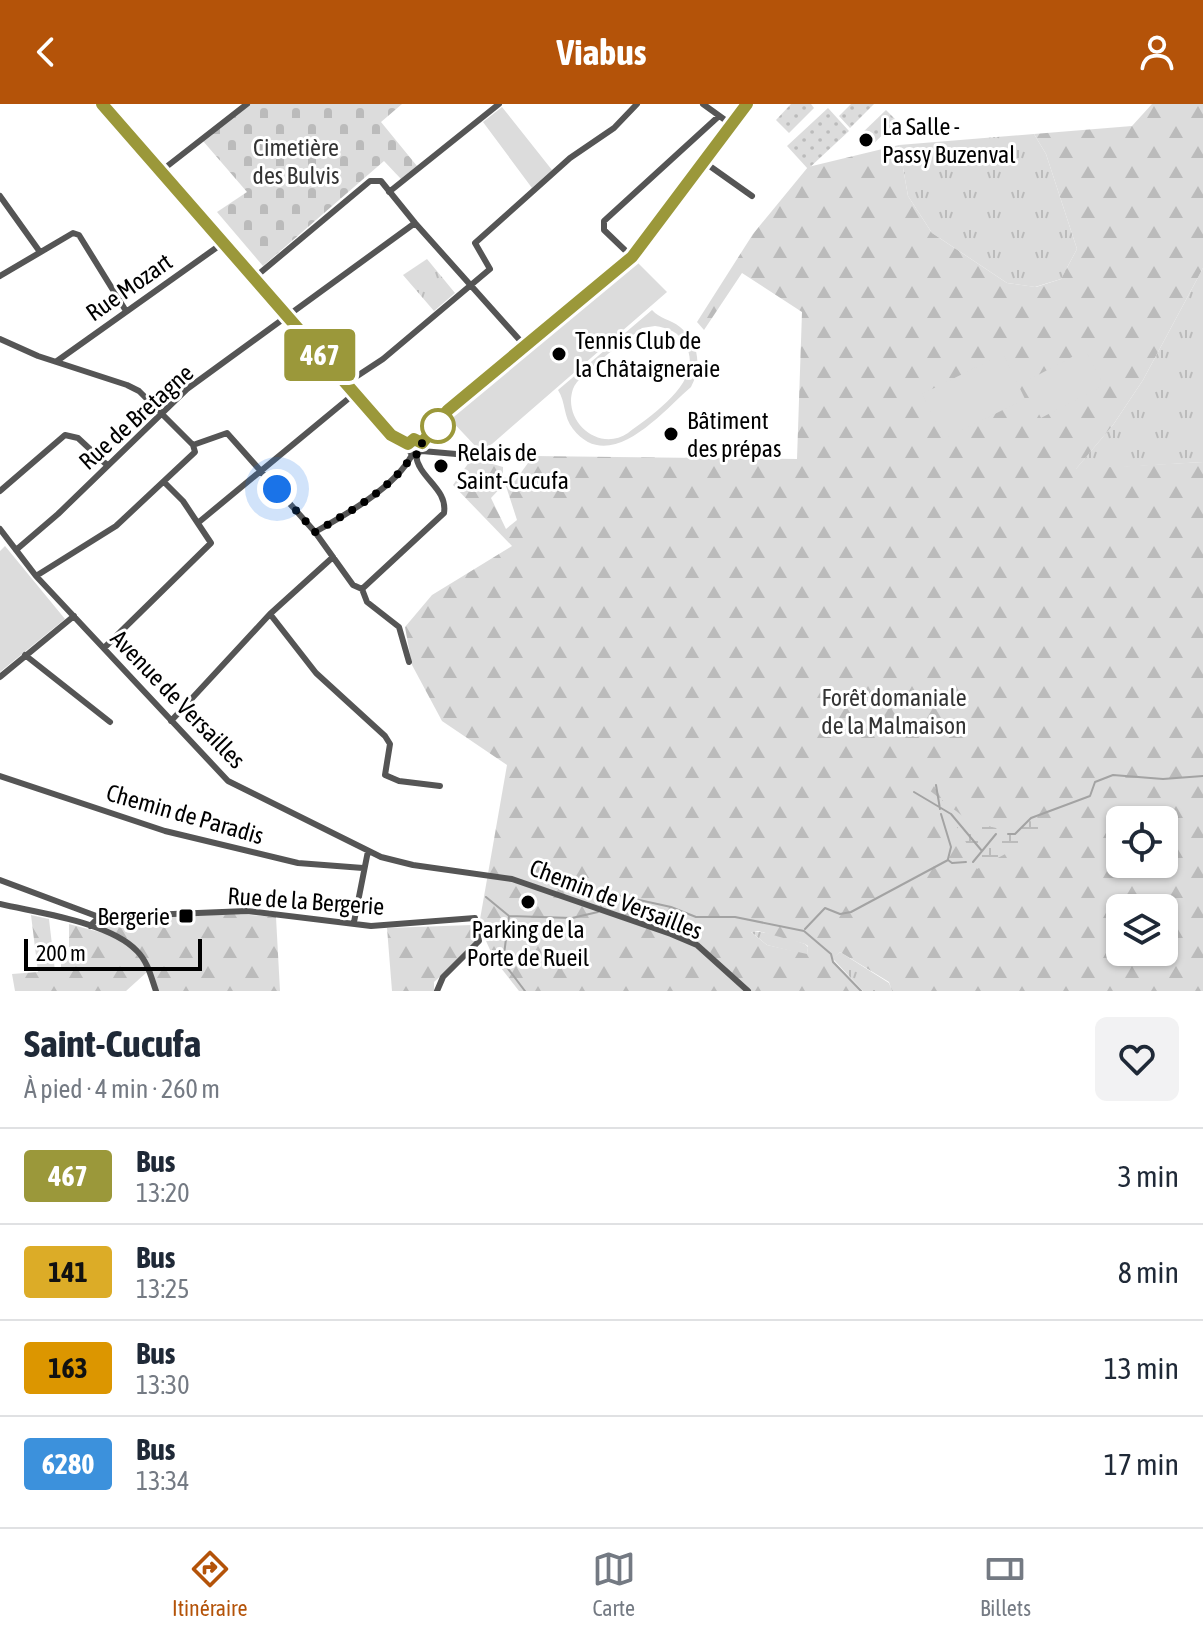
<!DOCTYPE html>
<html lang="fr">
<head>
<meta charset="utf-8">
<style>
  body { margin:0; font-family:"Asap Condensed",sans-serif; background:#f2f2f3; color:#1f2937; height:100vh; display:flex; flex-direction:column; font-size:30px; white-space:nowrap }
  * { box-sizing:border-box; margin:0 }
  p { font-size:26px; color:#747a83 }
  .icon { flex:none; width:44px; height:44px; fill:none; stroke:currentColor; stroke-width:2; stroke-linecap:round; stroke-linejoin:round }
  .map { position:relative; height:887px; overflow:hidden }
  .drawer { display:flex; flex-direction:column; background:#fff; flex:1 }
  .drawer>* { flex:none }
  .badge { padding:0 16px; border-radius:6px; font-size:28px; line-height:52px }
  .fabs { position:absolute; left:1106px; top:702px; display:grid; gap:16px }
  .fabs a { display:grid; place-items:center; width:72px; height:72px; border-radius:12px; background:#fff; box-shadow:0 2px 6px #0004; font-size:40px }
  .scale { position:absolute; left:24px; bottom:20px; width:178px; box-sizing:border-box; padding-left:8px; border:4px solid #000; border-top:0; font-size:22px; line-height:28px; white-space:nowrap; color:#000; -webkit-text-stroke:6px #fff; paint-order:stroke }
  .you { position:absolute; width:40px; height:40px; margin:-20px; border:6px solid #fff; border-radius:50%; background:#1a73e8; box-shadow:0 0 0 12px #1a73e833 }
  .map>.badge { position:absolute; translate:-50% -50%; box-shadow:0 0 0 4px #fff }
  .round { display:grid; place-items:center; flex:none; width:84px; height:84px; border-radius:12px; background:#f2f2f3 }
  .head { display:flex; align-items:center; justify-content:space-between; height:136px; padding:0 24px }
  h1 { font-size:38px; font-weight:700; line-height:60px }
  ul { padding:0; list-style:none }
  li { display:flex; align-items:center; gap:24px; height:96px; padding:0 24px; border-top:2px solid #e0e1e3 }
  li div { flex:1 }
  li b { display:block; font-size:30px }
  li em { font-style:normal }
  li .badge { min-width:88px; font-weight:700; text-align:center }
  header { display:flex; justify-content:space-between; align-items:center; height:104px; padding:0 24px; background:#b45309; color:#fff; font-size:36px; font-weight:700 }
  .dock { display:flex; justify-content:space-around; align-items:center; height:112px; border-top:2px solid #e0e1e3; background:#fff; font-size:22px; color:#747a83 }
  .dock a { display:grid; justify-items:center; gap:4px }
  .dock .selected { color:#b45309 }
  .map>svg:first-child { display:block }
  .grass { fill:url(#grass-tufts) }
  .forest { fill:url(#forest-firs); fill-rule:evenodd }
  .wetland { fill:url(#wetland-marsh) }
  .cemetery { fill:url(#cemetery-stones) }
  .park { fill:url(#park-dots) }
  .garden { fill:#dcdcdc; fill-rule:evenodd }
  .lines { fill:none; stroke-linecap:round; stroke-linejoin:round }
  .stream { stroke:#a3a3a3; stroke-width:2 }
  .minor { stroke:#555; stroke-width:6 }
  .line-casing { stroke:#fff; stroke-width:18 }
  .line { stroke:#9b983a; stroke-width:12 }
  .walk { stroke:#000; stroke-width:8; stroke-dasharray:0 14.4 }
  .poi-dot { fill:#000; stroke:#fff; stroke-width:3 }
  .stop-dot { fill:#fff; stroke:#9b983a; stroke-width:4 }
  .labels { text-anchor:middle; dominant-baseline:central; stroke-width:6; stroke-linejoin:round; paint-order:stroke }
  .poi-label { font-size:24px; fill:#000; stroke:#fff; text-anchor:start }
  .park-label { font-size:24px; fill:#333; stroke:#fff }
  .street-label { font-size:24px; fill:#000; stroke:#fff }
</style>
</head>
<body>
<header><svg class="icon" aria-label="back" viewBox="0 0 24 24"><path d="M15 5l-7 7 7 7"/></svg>Viabus<svg class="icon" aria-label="person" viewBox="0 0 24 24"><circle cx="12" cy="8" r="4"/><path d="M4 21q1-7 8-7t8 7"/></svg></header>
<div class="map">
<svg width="1203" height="887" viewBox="0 0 1203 887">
  <defs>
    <pattern id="grass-tufts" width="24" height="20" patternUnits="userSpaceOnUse" patternTransform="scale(2)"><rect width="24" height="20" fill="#dcdcdc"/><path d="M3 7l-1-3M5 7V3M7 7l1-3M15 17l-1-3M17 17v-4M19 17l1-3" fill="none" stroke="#bbb"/></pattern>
    <pattern id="forest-firs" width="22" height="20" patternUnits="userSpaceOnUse" patternTransform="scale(2)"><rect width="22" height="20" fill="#dcdcdc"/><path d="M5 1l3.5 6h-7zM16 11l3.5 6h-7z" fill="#bbb"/></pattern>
    <pattern id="wetland-marsh" width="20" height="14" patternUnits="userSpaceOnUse" patternTransform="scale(2)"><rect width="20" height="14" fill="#dcdcdc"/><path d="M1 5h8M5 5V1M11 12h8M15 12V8" fill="none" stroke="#bbb"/></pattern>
    <pattern id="cemetery-stones" width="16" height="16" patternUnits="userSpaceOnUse" patternTransform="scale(2)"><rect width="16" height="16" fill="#dcdcdc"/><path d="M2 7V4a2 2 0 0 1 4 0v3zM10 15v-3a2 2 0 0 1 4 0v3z" fill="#bbb"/></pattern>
    <pattern id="park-dots" width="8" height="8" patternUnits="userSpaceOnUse" patternTransform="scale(2)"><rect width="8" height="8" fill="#dcdcdc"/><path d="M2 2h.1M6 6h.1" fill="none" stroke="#bbb" stroke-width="1.8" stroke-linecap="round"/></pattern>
  </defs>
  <rect width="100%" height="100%" fill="#fff"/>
  <path class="grass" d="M1034,30L1046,50L1077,145L1061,175L1035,183L1007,179L932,129L908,92L899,41Z
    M427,155L455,189L434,207L403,171Z
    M1203,164V358L1075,366L1113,321L1143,276Z
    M750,827L776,830L805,840L808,843L807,851L767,841Z
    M840,848L889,879L892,887H863L833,855Z"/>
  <path class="forest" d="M1152,0H1203V164L1143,276L1113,321L1076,365L1203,358V887H892L889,878L840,848L833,856L863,887H519L494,855L479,821L507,661L442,617L412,561L405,523L432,491L512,442L453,381L472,354L503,363V373L515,377L533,352L797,355L802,208L742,169L704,226L697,218L753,130L808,63L899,41L908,92L932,129L1007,179L1036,183L1061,175L1077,145L1046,50L1034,30L1132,22ZM505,379L517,416L506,425L491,394ZM1120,716H1164V760H1120ZM1120,804H1164V848H1120ZM758,827L805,840L808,842L807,850L767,841L751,828Z
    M238,810L276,813L280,887H158L147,868L126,887H15L12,870L38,868L31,811L49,815L55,867L61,866V846L69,845V820L103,829L99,820L109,815Z
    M472,821L479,837L434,878V887H392L387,824Z"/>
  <path class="wetland" d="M909,678L929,686L969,717L996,724L1004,735L1028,717L1044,719L1041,731L977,765C961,720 949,707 907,686Z"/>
  <path class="cemetery" d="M250,0H402L381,18L417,62L401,75L384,57L263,162L217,108L247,88L203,37Z"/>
  <path class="park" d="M791,0H811L814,4L789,29L776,16Z
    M851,0H874L850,24L839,12Z
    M828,4L849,27L808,65L787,42Z
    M886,6L897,17L870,43L859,32Z"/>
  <path class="garden" d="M502,3L552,66L532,84L483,18Z
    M635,156L667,188L492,340L479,346L448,313Z
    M652,206C660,215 670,215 680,223C699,238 702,262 691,283C662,308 610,372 573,325C563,313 566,298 558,286ZM655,222C668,224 679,228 685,240C706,276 653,310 628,329C599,349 562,317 573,285C579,269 626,237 642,224Z
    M1085,246L1104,281L1041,314L1023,279Z
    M1003,250L1025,295L944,335L922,290Z
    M5,442L65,515L0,568V447Z"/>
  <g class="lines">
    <path class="stream" d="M936,681L940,705
      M914,688L951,710L982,747
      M941,710L951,743L948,755
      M1008,730H1015L1031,714L1090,692L1095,678L1113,671L1163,675L1203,672
      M973,758L996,730
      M486,793L509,812L572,814L598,808
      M601,802L612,790L671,803L696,813H735L804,827L831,850L833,858L861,887
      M509,812L503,858L525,887
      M805,825L825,804L840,810L851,808L948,756L952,759L966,758"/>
    <path class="minor" d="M102,0L391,331L408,340
      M703,0L732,21
      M704,58L752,92
      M161,67L247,0
      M389,88L499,0
      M0,92L40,148
      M415,119L525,242
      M632,153L604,126V117L719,12
      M0,172L73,129L79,131L126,207
      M0,235L38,252L127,281L139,287L193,341
      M57,257L223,139
      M345,280L383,255L490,165L475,139L570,54L614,24L637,0
      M418,336L422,347L412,351L408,344L410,337L418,336L438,313L632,153L747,0
      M422,339L446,309
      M193,341L227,329L315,428L353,481L362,485L367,498L399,523L409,558
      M422,347L479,352
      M0,387L65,331L78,334L107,361
      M199,418L354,290
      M0,425L36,472L228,677L381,753L413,761L512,775L671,830L697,841L748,887
      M315,428C347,410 395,383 412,351
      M16,446L58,410L187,285L415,119L381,77H370L254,174
      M36,472L116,422L195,348L193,341
      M362,485L444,409C448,384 418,374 416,351
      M270,510L316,569L385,632L390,640L385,671L399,677L440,682
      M104,544L211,439L183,397L164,378
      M25,551L110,618
      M0,573L74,512
      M171,617L270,510L333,453
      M0,672L165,727L298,759L363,764
      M0,776L99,813
      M0,800C38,809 110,818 137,847C148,858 151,873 156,887
      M354,818L368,747
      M90,822L99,813L247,807L371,822L475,814L479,837L443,873L437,887"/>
  </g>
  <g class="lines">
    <g class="line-casing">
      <path id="line" d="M102,0L391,331L408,340L414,335L422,339L448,306L632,153L747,0"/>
    </g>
    <use href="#line" class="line"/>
    <path class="walk" d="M277,385L315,428C346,410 395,383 412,351L420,350L422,339L438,322"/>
  </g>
  <g class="poi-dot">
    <circle cx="866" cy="36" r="8"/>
    <circle cx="559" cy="250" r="8"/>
    <circle cx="671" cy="330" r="8"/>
    <circle cx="441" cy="362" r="8"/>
    <circle cx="528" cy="798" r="8"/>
    <rect x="178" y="804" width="16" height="16" rx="4"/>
  </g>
  <circle class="stop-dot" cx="438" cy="322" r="16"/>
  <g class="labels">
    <g class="poi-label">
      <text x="882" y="22">La Salle -<tspan x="882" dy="28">Passy Buzenval</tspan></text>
      <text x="575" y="236">Tennis Club de<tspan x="575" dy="28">la Châtaigneraie</tspan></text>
      <text x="687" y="316">Bâtiment<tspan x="687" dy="28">des prépas</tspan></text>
      <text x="457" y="348">Relais de<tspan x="457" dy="28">Saint-Cucufa</tspan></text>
      <text x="170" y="812" text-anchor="end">Bergerie</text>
      <text x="528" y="825" text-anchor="middle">Parking de la<tspan x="528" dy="28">Porte de Rueil</tspan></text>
    </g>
    <g class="park-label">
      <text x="296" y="43">Cimetière<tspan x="296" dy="28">des Bulvis</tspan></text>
      <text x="894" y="593">Forêt domaniale<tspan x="894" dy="28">de la Malmaison</tspan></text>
    </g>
    <g class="street-label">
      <text transform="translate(129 183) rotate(-35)">Rue Mozart</text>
      <text transform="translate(136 313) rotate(-42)">Rue de Bretagne</text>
      <text transform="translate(178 595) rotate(46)">Avenue de Versailles</text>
      <text transform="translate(185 710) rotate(16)">Chemin de Paradis</text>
      <text transform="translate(616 795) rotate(21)">Chemin de Versailles</text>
      <text transform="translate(306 797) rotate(4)">Rue de la Bergerie</text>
    </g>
  </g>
</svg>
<div class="fabs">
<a><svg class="icon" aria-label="locate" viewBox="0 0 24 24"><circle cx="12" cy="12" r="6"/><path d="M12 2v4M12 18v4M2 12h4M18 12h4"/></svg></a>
<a><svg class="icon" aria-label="layers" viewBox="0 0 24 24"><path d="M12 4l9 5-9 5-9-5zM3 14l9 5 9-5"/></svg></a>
</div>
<div class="scale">200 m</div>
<div class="you" style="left:277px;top:385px"></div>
<b class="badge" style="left:320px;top:251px;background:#9b983a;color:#fff">467</b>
</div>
<section class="drawer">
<div class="head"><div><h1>Saint-Cucufa</h1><p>À pied · 4 min · 260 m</p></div><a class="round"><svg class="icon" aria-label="heart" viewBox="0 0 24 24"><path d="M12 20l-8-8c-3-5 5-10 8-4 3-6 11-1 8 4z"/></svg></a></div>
<ul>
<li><span class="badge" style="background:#9b983a;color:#fff">467</span><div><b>Bus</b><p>13:20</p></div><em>3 min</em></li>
<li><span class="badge" style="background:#dcac27;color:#111">141</span><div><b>Bus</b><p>13:25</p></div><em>8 min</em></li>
<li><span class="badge" style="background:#dc9600;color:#111">163</span><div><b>Bus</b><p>13:30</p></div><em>13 min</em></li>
<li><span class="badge" style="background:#3c91dc;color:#fff">6280</span><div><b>Bus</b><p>13:34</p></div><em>17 min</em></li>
</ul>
</section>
<nav class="dock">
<a class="selected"><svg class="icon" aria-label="directions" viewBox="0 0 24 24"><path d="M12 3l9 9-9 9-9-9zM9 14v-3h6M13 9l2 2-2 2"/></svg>Itinéraire</a>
<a><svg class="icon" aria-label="map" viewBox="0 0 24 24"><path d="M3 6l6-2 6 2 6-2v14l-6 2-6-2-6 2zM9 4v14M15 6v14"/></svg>Carte</a>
<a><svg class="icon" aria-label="tickets" viewBox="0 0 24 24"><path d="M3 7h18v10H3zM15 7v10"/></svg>Billets</a>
</nav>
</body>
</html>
